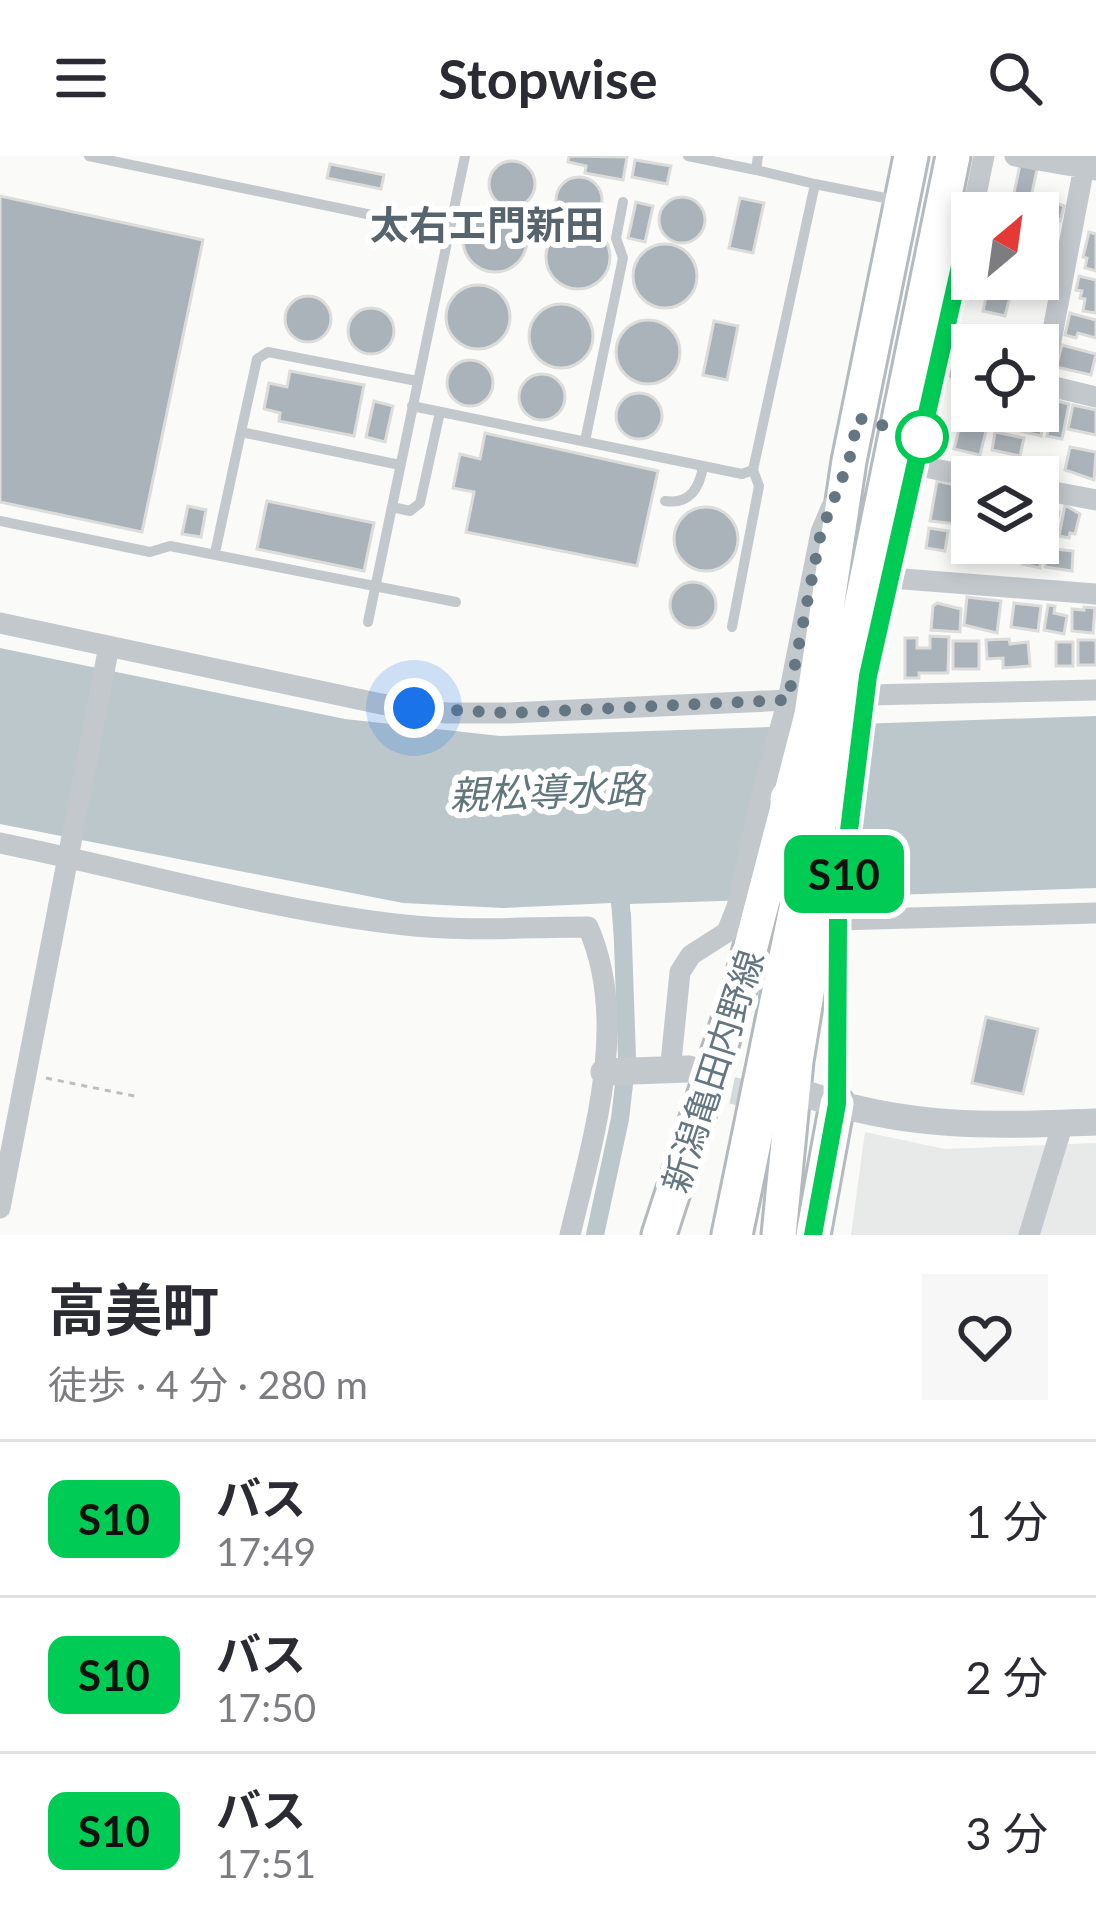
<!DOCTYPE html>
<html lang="ja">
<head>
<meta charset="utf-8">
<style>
  body { margin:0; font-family:Lato,"Noto Sans JP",sans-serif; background:#f7f7f7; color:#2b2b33; height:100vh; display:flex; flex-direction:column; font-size:45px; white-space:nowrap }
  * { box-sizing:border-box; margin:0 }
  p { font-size:39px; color:#7c7c81 }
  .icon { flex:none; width:66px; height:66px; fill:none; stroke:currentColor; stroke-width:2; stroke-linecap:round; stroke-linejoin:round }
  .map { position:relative; height:1079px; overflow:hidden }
  .panel { display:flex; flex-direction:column; background:#fff; flex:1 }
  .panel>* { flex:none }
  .badge { padding:0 24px; border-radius:18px; font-size:42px; line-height:78px }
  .needle { width:78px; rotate:29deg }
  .buttons { position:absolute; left:951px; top:36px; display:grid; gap:24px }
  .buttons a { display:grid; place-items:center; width:108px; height:108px; border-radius:0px; background:#fff; box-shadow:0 6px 18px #0003; font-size:60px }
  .you { position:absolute; width:60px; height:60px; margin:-30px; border:9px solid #fff; border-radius:50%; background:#1a73e8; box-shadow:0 0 0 18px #1a73e833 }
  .map>.badge { position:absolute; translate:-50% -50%; box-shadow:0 0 0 6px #fff }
  .round { display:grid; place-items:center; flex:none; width:126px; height:126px; border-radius:0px; background:#f7f7f7 }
  .headline { display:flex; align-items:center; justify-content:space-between; height:204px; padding:0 48px }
  h1 { font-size:57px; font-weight:700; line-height:90px }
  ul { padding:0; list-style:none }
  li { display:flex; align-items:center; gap:36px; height:156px; padding:0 48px; border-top:3px solid #e1e1e2 }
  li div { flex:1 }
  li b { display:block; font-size:45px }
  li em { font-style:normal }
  li .badge { min-width:132px; font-weight:700; text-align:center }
  header { display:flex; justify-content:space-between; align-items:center; height:156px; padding:0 48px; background:#fff; font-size:54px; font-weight:700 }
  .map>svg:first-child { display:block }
  .built { fill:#e8e9e9 }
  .water { fill:#bbc7cb }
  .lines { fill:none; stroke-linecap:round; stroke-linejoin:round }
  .canal { stroke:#bbc7cb; stroke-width:18 }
  .building { fill:#aab3b9; stroke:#dcdcda; stroke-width:3 }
  .tertiary-tunnel { stroke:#d5d9db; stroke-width:27; stroke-dasharray:27 14; stroke-linecap:butt }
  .primary-casing { stroke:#b5babe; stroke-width:39 }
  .motorway-casing { stroke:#b4b9bd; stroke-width:45 }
  .path { stroke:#bbbfc2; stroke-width:3; stroke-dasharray:6 6; stroke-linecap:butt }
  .service { stroke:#c3c8cc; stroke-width:10 }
  .minor { stroke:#c3c8cc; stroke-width:21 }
  .tertiary { stroke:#c3c8cc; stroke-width:27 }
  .primary { stroke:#fff; stroke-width:33 }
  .motorway { stroke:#fff; stroke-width:39 }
  .line-casing { stroke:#fff; stroke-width:27 }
  .line { stroke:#0c5; stroke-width:18 }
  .walk { stroke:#657683; stroke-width:12; stroke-dasharray:0 21.6 }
  .stop-dot { fill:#fff; stroke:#0c5; stroke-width:6 }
  .labels { text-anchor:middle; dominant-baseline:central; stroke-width:12; stroke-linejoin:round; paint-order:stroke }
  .street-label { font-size:36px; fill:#657683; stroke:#fff }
  .neighbourhood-label { font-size:39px; font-weight:bold; fill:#57646e; stroke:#fff }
  .water-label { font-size:39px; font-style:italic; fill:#60757c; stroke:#fff }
</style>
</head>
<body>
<header><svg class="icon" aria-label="menu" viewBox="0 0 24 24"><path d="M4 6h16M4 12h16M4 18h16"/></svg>Stopwise<svg class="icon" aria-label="search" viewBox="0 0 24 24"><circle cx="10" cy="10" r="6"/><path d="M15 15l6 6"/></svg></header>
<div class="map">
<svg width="1096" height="1079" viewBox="0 0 1096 1079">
  <rect width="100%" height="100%" fill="#fafaf8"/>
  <path class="built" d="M865,976L945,993L1096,987V1079H851Z"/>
  <path class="water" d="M0,492L345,563L500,580L1096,560V732L630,748L631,782H614L611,747L503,752L403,747L0,668Z"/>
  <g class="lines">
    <path class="canal" d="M595,1079L620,963L627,902L622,758"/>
  </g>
  <path class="building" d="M569,0L627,1L623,24L585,17L586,10L568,6Z
    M635,4L671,10L667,28L632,21Z
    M489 28a23 23 0 1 1 46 0a23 23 0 1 1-46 0Z
    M330,8L384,19L381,33L327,22Z
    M1020,9L1037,13L1028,57L1010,55Z
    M556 44a23 23 0 1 1 46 0a23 23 0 1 1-46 0Z
    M1037,39L1064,50L1060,65L1041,63L1042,58L1032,55Z
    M0,40L203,84L142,376L0,346Z
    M659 64a23 23 0 1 1 46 0a23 23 0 1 1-46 0Z
    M740,42L764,47L753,97L729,92Z
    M636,46L653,50L645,86L628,82Z
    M463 84a32 32 0 1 1 64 0a32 32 0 1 1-64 0Z
    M546 101a32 32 0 1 1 64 0a32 32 0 1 1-64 0Z
    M1089,76L1096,78V115L1085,112L1087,102L1083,101Z
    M633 120a32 32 0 1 1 64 0a32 32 0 1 1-64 0Z
    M1044,94L1057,97L1051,126L1036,123L1038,100L1043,101Z
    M1079,120L1096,124V157L1083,155L1085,143L1080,142L1082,135L1076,134Z
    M989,128L1012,133L1005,160L983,155Z
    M446 161a32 32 0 1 1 64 0a32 32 0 1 1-64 0Z
    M285 163a23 23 0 1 1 46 0a23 23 0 1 1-46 0Z
    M529 180a32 32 0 1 1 64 0a32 32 0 1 1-64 0Z
    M348 175a23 23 0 1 1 46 0a23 23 0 1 1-46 0Z
    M1070,157L1096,164V182L1078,177L1076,182L1065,179Z
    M616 196a32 32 0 1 1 64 0a32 32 0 1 1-64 0Z
    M714,165L738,170L727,224L703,219Z
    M972,174L1003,182L1002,189L967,192Z
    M1062,189L1096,198L1091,219L1056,211Z
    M447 227a23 23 0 1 1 46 0a23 23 0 1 1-46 0Z
    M290,215L364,229L354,280L279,265L280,257L264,253L269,227L287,231Z
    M519 241a23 23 0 1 1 46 0a23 23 0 1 1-46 0Z
    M616 260a23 23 0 1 1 46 0a23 23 0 1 1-46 0Z
    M1038,241L1047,243L1041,280L1020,275L1025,255H1038Z
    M1054,244L1069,248L1062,283L1047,280Z
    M374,245L393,250L385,286L366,281Z
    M1073,249L1096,254V279L1068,273Z
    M960,269L986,275L980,299L954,293Z
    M995,276L1024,282L1020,300L992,294Z
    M485,277L658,315L637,410L466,376L474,336L453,332L460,298L480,303Z
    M1070,291L1096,296L1094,324L1065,314Z
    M937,325L964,331L957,368L930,365Z
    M267,345L374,367L364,415L257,393Z
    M972,346V387H978L975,400L954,395L959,367L968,368Z
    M1045,348L1059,356L1055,376L1039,373Z
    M1065,349L1080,358L1075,378L1070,377L1069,382L1059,380Z
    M188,350L206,354L201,381L182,378Z
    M674 383a32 32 0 1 1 64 0a32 32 0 1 1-64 0Z
    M929,372L948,375L945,395L926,392Z
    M1042,386L1040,412L1022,408V401L1011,400V387Z
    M1045,392L1073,395L1072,415L1045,411Z
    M670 449a23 23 0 1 1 46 0a23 23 0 1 1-46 0Z
    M967,441L1001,445L997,477L964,469Z
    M937,447L961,453L960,476L931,474L933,450Z
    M1014,447L1041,450L1038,475L1011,471Z
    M1048,449L1055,450L1054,457L1067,460L1064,478L1044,474Z
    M1084,451L1095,452L1093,477L1072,475V453L1084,454Z
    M930,480L949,481L948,517H919V522H905V482H917V492H930Z
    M1009,483L1010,488L1028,486L1030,510L1003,512V502L987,503L986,484Z
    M1078,484H1096V509H1078Z
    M953,485H979V513H953Z
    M1056,486H1073V510H1056Z
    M986,861L1038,873L1023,938L972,927Z"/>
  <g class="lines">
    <path class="tertiary-tunnel" d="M692,926L778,944"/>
    <g class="primary-casing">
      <path id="primary" d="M828,628L829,606L953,0
        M659,1079L743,821L811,559L849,305L911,0
        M779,1079L796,905L821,751L824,697
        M813,1079L837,948"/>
    </g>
    <g class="motorway-casing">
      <path id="motorway" d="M786,710L790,688V643
        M732,1079L829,606"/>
    </g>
    <path class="path" d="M46,922L139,941"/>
    <path class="service" d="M89,0L448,75
      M688,0L756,14L758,0
      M815,28L900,45
      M412,250L742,318L753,314L815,28L756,14
      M241,276L257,203L268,196L417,225
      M585,285L623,102L616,82L623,46
      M665,345C690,349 700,331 703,310
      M392,351L410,355L420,347L440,256
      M0,365L150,396L170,390L456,446
      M215,397L241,276L400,309
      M368,466L465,0
      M732,471L759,330L753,314"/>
    <path class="minor" d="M1015,0L1096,14
      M941,209L972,215
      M1038,227L1096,241
      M1043,227L1086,0
      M914,309L976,321
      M1038,333L1096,344
      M891,422L1096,438
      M0,467L381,548L446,557H509L788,544
      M866,539L1096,534
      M0,687C134,714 269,754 405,769C465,776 528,771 588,771C630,866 593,982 570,1079
      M838,764L1096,757
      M670,916L680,816L691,799L727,776L737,751L761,641L788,544L821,376L832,350
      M837,948L838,764L868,520L914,309L941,209L984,0
      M0,1052L109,490
      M1029,1079L1063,967"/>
    <path class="tertiary" d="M604,916L689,913
      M806,938C908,973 991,970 1096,966"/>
    <use href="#primary" class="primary"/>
    <use href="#motorway" class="motorway"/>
  </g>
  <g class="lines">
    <g class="line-casing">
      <path id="line" d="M813,1079L837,948L838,764L868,520L972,57"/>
    </g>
    <use href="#line" class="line"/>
    <path class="walk" d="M414,552L509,557L788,544L821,376L849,305L858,262L922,281"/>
  </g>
  <circle class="stop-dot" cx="922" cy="281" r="24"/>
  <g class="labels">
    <g class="street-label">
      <text transform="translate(712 915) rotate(-72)">新潟亀田内野線</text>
    </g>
    <g class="neighbourhood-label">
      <text x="487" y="68">太右エ門新田</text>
    </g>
    <g class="water-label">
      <text transform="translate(547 635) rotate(-2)">親松導水路</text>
    </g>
  </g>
</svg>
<div class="buttons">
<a><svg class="needle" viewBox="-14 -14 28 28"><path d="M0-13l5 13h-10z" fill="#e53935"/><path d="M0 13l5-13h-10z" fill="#7c7c81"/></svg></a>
<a><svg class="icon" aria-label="locate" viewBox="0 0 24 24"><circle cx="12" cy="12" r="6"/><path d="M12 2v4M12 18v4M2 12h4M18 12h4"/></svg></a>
<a><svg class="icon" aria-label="layers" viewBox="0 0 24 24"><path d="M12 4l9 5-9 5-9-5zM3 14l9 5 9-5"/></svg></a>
</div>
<div class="you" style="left:414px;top:552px"></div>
<b class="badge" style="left:844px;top:718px;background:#0c5;color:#111">S10</b>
</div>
<section class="panel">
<div class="headline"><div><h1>高美町</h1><p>徒歩 · 4 分 · 280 m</p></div><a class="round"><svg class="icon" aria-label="heart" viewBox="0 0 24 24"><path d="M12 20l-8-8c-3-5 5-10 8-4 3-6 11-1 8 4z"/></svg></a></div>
<ul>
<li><span class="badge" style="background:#0c5;color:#111">S10</span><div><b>バス</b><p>17:49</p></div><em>1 分</em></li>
<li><span class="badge" style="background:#0c5;color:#111">S10</span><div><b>バス</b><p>17:50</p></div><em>2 分</em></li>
<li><span class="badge" style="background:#0c5;color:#111">S10</span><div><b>バス</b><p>17:51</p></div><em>3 分</em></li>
</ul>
</section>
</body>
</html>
